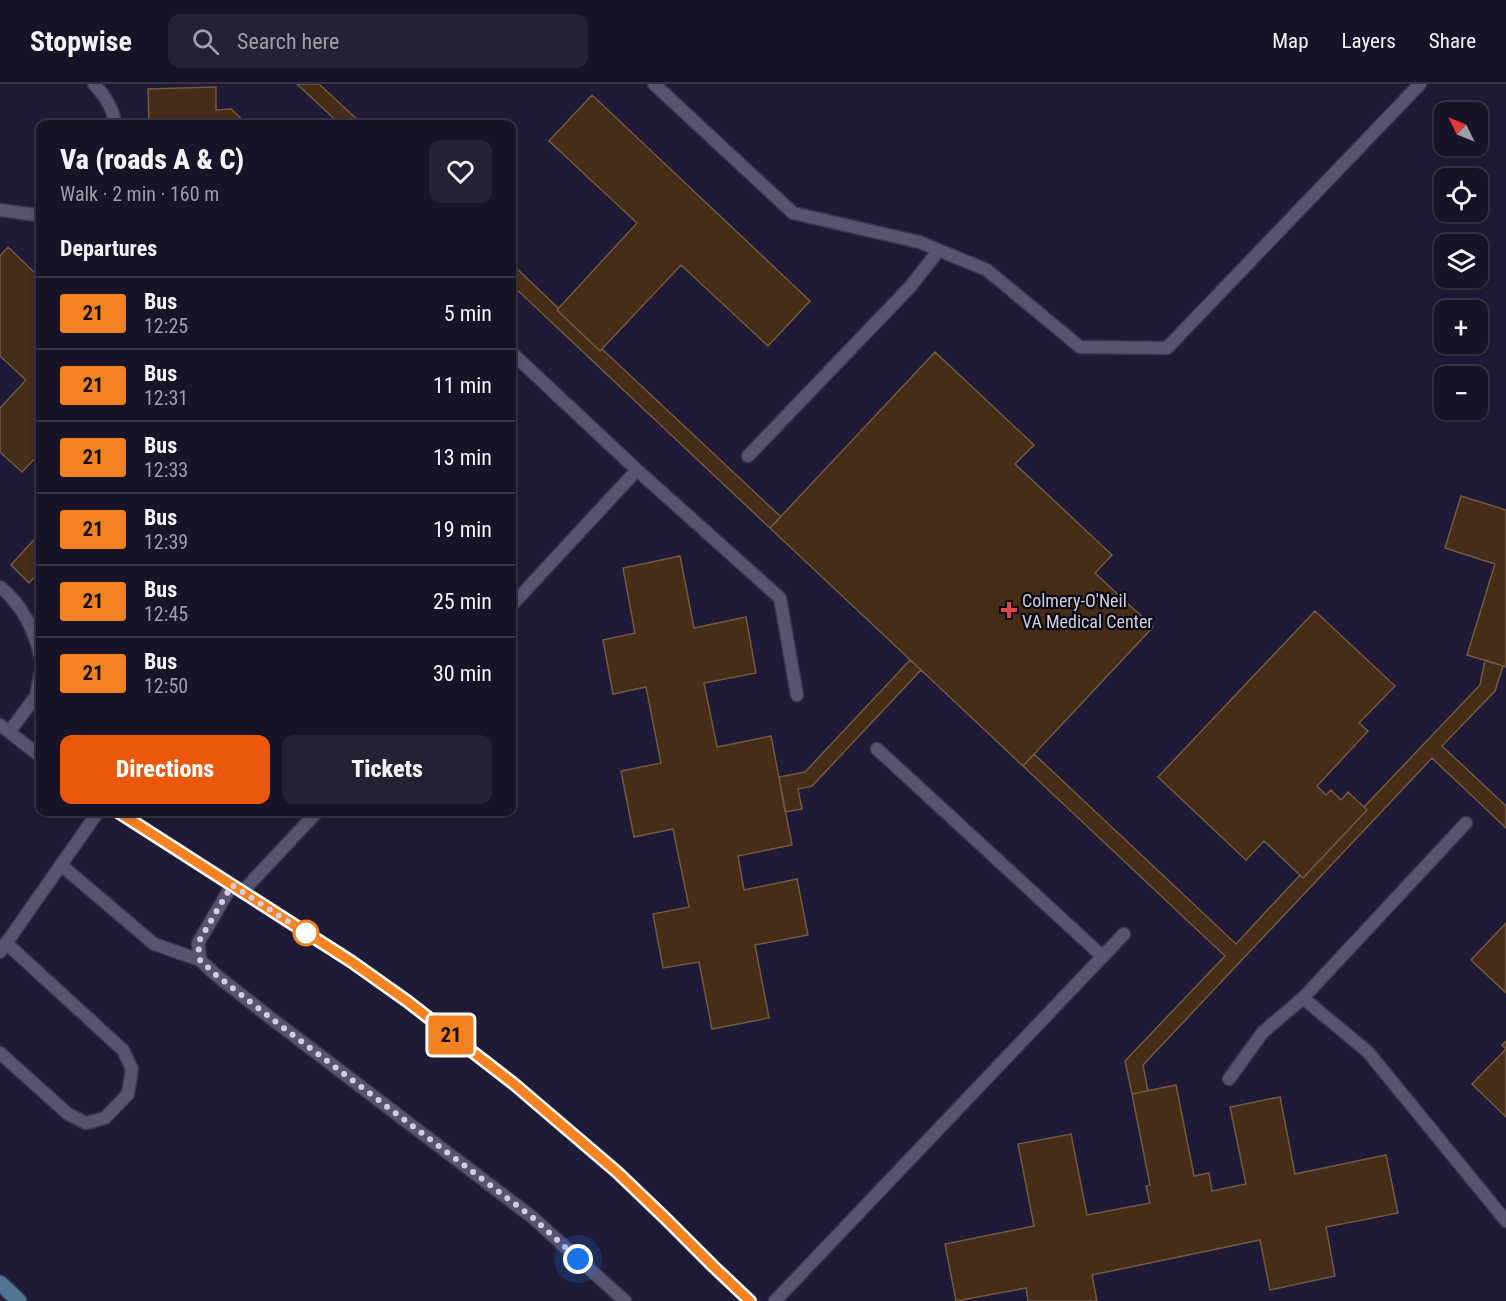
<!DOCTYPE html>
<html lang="en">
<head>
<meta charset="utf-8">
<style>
  body { margin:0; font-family:"Roboto Condensed",sans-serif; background:#242134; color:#f1f3f6; height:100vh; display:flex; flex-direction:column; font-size:22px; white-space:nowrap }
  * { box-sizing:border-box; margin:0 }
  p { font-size:20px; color:#9e9ea8 }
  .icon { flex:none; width:33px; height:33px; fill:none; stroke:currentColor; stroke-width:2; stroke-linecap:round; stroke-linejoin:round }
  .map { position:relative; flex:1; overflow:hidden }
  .side { position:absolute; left:36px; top:36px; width:480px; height:696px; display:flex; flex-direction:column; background:#171428; border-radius:12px; box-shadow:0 3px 9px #0003,0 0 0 2px #363345 }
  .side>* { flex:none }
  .badge { padding:0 12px; border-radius:4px; font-size:21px; line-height:39px }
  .needle { width:39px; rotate:313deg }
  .buttons { position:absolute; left:1434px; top:18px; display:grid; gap:12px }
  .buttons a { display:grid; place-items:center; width:54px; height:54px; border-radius:12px; background:#171428; box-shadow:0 3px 9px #0003,0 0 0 2px #363345; font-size:30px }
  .you { position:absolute; width:30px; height:30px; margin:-15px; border:4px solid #fff; border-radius:50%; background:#1a73e8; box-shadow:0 0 0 9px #1a73e833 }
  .map>.badge { position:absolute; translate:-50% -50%; box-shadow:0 0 0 3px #fff }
  h2 { padding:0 24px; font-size:22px; line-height:54px }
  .round { display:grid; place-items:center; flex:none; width:63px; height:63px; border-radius:12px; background:#242134 }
  .summary { display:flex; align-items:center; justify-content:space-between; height:102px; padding:0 24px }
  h1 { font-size:28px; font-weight:800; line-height:45px }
  .button { display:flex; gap:12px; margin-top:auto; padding:12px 24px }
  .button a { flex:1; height:69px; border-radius:12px; background:#ea580c; color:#fff; font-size:24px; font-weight:800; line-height:69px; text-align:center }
  .button a+a { background:#242134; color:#f1f3f6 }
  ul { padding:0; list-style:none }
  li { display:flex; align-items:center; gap:18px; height:72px; padding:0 24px; border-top:2px solid #363345 }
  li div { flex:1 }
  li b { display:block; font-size:22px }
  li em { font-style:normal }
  li .badge { min-width:66px; font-weight:700; text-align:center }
  header { display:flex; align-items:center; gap:36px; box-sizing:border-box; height:84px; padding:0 30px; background:#171428; border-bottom:2px solid #363345 }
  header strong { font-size:28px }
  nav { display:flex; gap:33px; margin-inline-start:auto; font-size:21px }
  .search { width:420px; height:54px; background:#242134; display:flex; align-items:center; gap:15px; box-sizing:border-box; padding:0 21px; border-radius:12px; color:#9e9ea8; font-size:22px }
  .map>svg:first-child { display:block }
  .building { fill:#452d17; stroke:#745942; stroke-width:1.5 }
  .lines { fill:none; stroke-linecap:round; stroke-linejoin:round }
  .lane-casing { stroke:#39354b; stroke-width:15 }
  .secondary-casing { stroke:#39354b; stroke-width:18 }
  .lane { stroke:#575473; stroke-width:12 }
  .secondary { stroke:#537493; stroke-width:15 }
  .line-casing { stroke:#fff; stroke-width:14 }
  .line { stroke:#f58220; stroke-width:9 }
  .walk { stroke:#d0cfe1; stroke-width:6; stroke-dasharray:0 10.8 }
  .health-dot { fill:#e0444e; stroke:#090813; stroke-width:2 }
  .stop-dot { fill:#fff; stroke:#f58220; stroke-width:3 }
  .labels { text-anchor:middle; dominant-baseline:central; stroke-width:4.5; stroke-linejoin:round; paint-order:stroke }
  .poi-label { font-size:18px; fill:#d0cfe1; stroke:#090813; text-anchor:start }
</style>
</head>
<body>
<header>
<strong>Stopwise</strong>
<div class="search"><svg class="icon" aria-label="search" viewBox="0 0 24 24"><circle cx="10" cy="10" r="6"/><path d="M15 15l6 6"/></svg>Search here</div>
<nav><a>Map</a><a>Layers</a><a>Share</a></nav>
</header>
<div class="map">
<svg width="1506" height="1217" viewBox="0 0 1506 1217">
  <rect width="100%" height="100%" fill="#1f1b36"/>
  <path class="building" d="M297,0H319L362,40H340Z
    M216,3V26L231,25L247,40H149L148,5Z
    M592,11L810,217L768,262L681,181L600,267L557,226L637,139L549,57Z
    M8,163L40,194V369L22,388L0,368V324L26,296L0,272V172Z
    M512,180L558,224L557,226L600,267L602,265L781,433L770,444L512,201Z
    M935,268L1034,361L1015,380L1112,471L1095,489L1153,543L1023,682L770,444Z
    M1461,412L1506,426V583L1467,571L1495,480L1445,464Z
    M40,449V487L29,499L11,481Z
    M680,472L694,544L746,533L756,589L704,599L717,663L771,652L792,761L738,772L744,806L797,795L808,851L755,861L769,934L712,945L699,878L663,884L653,830L689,823L673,745L634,753L621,687L661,679L646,603L613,610L603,556L635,549L623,484Z
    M1315,527L1395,602L1359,639L1368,647L1317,702L1326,711L1331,706L1341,716L1348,708L1367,726L1303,794L1264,757L1246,776L1158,693Z
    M910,576L921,586L812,702L798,705L802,725L785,728L779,693L805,688Z
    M1485,576L1503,582L1495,607L1442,662L1506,722V744L1432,674L1143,981L1148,1007L1132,1010L1125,977L1225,872L1023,682L1034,670L1236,860L1300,791L1303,794L1367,726L1364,723L1480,601Z
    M1506,839V909L1471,876Z
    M1506,957V1033L1472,1000L1506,965L1502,961Z
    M1176,1001L1194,1092L1209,1089L1212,1107L1246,1100L1230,1023L1280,1013L1295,1090L1386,1071L1398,1129L1326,1143L1335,1192L1270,1206L1260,1156L1092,1191L1097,1217H1028L1026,1204L956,1217L945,1160L1034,1142L1018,1060L1071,1050L1087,1131L1150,1119L1146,1102L1150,1101L1132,1010Z"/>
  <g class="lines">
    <g class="lane-casing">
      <path id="lane" d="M94,0C104,11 114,25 115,40
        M654,0L793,129L919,158L987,186L1080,263L1167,264L1420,0
        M0,126L36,131L40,129
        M512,269L637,386
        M748,372L910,203L939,166
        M0,503C21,519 35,547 40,572
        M512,521L637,386L780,514L797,611
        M0,641L40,672
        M9,648L36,612L40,591
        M877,665L1102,872
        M118,728L352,878L407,917L514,1000L617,1088L666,1135L714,1183L750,1217
        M1466,739L1303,914L1368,968L1506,1137
        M61,781L154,860L200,876
        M232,801L198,859L200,876L216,891L272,935L532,1133L625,1217
        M242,808L317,728
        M0,868L98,728
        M0,969L68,1030L86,1039L105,1034L128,1010L132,985L123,966L6,859
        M1229,995L1263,948L1303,914
        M775,1217L1124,850"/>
    </g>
    <g class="secondary-casing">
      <path id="secondary" d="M0,1199L19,1217"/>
    </g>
    <use href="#lane" class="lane"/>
    <use href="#secondary" class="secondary"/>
  </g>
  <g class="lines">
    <g class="line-casing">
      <path id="line" d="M118,728L352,878L407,917L514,1000L617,1088L666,1135L714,1183L750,1217"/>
    </g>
    <use href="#line" class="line"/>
    <path class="walk" d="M306,849L315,855L232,801L198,859L200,876L216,891L272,935L532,1133L578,1175"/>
  </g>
  <path class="health-dot" d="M1006 517h6v6h6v6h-6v6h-6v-6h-6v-6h6z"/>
  <circle class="stop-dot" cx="306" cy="849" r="12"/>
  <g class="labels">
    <g class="poi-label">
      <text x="1022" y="516">Colmery-O'Neil<tspan x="1022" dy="21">VA Medical Center</tspan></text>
    </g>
  </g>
</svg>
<div class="buttons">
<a><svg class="needle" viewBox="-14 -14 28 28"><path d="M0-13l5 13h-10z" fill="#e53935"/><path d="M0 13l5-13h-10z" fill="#9e9ea8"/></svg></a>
<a><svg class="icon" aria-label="locate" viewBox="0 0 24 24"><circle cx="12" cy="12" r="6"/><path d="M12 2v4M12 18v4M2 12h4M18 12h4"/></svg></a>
<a><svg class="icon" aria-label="layers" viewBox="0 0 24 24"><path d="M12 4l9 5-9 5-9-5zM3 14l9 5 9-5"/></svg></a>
<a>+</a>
<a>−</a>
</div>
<div class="you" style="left:578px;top:1175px"></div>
<b class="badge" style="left:451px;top:951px;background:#f58220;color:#111">21</b>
<section class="side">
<div class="summary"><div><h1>Va (roads A &amp; C)</h1><p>Walk · 2 min · 160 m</p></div><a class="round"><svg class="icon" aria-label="heart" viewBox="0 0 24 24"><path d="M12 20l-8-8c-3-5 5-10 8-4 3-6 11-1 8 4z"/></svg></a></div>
<h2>Departures</h2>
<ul>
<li><span class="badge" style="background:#f58220;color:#111">21</span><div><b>Bus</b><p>12:25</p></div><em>5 min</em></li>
<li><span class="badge" style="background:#f58220;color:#111">21</span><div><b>Bus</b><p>12:31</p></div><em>11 min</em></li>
<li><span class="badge" style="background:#f58220;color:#111">21</span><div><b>Bus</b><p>12:33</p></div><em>13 min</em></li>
<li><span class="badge" style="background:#f58220;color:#111">21</span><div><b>Bus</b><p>12:39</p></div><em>19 min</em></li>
<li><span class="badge" style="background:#f58220;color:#111">21</span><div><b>Bus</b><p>12:45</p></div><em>25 min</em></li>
<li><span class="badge" style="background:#f58220;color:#111">21</span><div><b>Bus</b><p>12:50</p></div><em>30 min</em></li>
</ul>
<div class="button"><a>Directions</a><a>Tickets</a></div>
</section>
</div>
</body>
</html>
